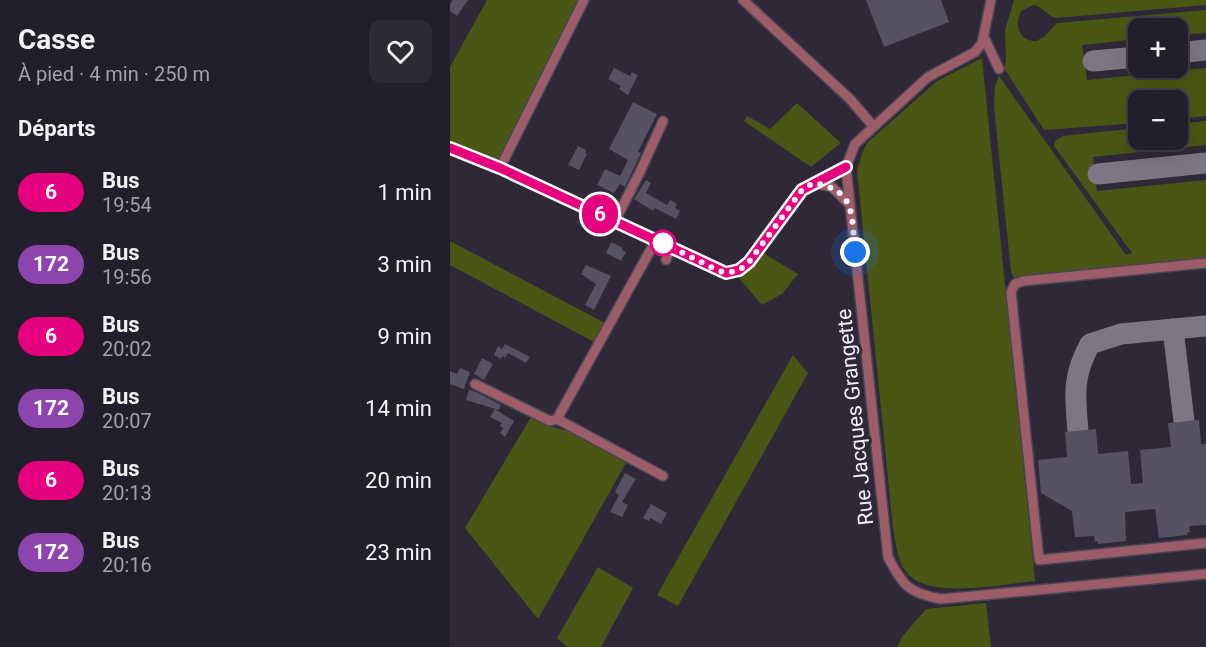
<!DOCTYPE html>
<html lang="fr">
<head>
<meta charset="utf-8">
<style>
  body { margin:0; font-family:Roboto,sans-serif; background:#2e2b37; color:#f1f3f6; height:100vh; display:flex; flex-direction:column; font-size:22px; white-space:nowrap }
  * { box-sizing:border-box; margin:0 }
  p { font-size:20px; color:#a2a2a9 }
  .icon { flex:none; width:33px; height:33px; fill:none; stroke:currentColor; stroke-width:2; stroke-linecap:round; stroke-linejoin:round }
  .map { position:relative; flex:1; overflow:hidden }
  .details { display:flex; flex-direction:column; background:#221e2b; width:450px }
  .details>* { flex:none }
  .badge { padding:0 12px; border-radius:20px; font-size:21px; line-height:39px }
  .fabs { position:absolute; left:678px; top:18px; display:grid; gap:12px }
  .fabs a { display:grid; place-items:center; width:60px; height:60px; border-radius:12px; background:#221e2b; box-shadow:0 6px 24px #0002,0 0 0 2px #3f3c47; font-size:30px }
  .you { position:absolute; width:30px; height:30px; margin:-15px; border:4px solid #fff; border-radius:50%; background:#1a73e8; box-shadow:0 0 0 9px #1a73e833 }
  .map>.badge { position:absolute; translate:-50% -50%; box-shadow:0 0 0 3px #fff }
  h2 { padding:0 18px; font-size:22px; line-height:54px }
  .round { display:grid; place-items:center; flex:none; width:63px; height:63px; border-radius:12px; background:#2e2b37 }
  .overview { display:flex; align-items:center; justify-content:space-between; height:102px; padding:0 18px }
  h1 { font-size:28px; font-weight:700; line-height:45px }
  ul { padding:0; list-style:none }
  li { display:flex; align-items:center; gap:18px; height:72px; padding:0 18px }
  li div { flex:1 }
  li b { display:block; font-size:22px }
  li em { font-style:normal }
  li .badge { min-width:66px; font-weight:700; text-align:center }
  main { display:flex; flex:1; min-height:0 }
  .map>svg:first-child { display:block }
  .green { fill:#4a5714 }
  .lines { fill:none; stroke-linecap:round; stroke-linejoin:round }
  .taxiway { stroke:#7c7685; stroke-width:21 }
  .building { fill:#565163 }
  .minor-casing { stroke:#494454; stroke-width:12 }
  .minor { stroke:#9d5d68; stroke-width:9 }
  .line-casing { stroke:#fff; stroke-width:14 }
  .line { stroke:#e6007e; stroke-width:9 }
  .walk { stroke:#f2effa; stroke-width:6; stroke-dasharray:0 10.8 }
  .stop-dot { fill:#fff; stroke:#e6007e; stroke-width:3 }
  .labels { text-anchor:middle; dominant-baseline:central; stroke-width:6; stroke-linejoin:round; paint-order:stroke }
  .street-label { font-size:21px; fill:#f2effa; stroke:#2e2839 }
</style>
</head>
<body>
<main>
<section class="details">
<div class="overview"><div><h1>Casse</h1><p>À pied · 4 min · 250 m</p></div><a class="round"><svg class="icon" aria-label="heart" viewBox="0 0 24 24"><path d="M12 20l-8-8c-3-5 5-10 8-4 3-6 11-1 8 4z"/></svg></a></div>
<h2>Départs</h2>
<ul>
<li><span class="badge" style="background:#e6007e;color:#fff">6</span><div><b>Bus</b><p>19:54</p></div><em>1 min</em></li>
<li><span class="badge" style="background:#8e44ad;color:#fff">172</span><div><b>Bus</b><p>19:56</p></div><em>3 min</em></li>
<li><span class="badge" style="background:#e6007e;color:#fff">6</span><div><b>Bus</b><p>20:02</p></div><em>9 min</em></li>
<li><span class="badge" style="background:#8e44ad;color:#fff">172</span><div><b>Bus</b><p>20:07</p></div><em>14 min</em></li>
<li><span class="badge" style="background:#e6007e;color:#fff">6</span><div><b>Bus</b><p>20:13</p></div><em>20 min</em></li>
<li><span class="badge" style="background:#8e44ad;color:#fff">172</span><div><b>Bus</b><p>20:16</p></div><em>23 min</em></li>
</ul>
</section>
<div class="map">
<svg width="756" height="647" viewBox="0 0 756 647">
  <rect width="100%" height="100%" fill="#2e2839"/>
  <path class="green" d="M37,0H131L50,158L43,161L0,142V67Z
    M564,0H756V5L606,18C597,16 593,6 583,5L571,11C564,26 569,41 586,41L594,37L607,23L756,10V33L728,35V28H688V39L632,45L637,80L756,68V116L728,119V100H688V123L594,130L554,68L556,61L555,30Z
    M532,58L585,581C552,584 480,600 457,573C447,561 446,543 443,528L407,170L413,151L417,143L487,81Z
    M549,76L676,255L682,253L604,146L605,141L613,136L688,128V140H728V124L756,121V145L643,157L647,191L756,180V261L565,280L561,272L544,106L545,86Z
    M347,103L391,143L361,167L294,121L297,116L320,129Z
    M0,241L155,323L144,342L0,265Z
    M313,253L348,274L332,294L312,305L289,278Z
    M343,355L358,373L228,606L207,595Z
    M81,417L97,425L120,432L176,463L88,619L15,528Z
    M148,567L183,588L151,647H118L107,638Z
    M536,603L541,647H447L452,637L476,609Z"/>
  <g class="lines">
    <path class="taxiway" d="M728,53L756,50
      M643,61L688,57
      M648,174L756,163
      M723,329L734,421
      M628,431C625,395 622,377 640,344L671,334L756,326"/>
  </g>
  <path class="building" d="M3,0H18L7,16L0,11V4Z
    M416,0H491L499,22L434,47Z
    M164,68L180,76L182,72L188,75L178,95L169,89L171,86L158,79Z
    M183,102L207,114L188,152L191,153L175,187L170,184L164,193L147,185L155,169L170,176L178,160L159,149Z
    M128,146L136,150L135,153L137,154L129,170L118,165Z
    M196,180L201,183L196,193L217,205L220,200L227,204L225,208L230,211L226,219L205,208L203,211L184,199Z
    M161,242L173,248L172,250L176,252L171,261L156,253Z
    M136,265L161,276L144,310L135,305L146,284L131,274Z
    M55,344L80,357L76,363L58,353L55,358L52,356L51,359L44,355L48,346L52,349Z
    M32,358L43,364L34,380L24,374Z
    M10,368L20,372L14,389L0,384V371L7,374Z
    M19,390L26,392L51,405L49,410L16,400Z
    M45,409L64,421L55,437L50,433L53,428L50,426L52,423L40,417Z
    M749,420L751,444H756V525L739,526L740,532L737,533V535L709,538L705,509L675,512L676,541L648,544V541L645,542L644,536L625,537L622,511L591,493L588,460L617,457L615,432L646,429L648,454L678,451L681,484L693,483L690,450L721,447L718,423Z
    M175,473L186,479L172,502L178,505L172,517L160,512L169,495L165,492Z
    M201,504L217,513L211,524L200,518L199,521L193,518Z"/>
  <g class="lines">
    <g class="minor-casing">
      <path id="minor" d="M293,0L400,99L423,126
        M541,0L532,43L525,52L478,77L405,144L396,167L438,557C453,586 459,593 491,599L756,574
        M534,37L549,69
        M0,148L50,168L276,273L289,270L299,262L352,191L396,167
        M50,168L134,0
        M363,183L382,187L400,205
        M165,221L190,172L213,121
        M216,260L221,247
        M756,263L573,281L565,284L561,292L589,560L756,543
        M25,384L100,421L107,419L213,476
        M107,419L206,240"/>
    </g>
    <use href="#minor" class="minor"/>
  </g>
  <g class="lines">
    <g class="line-casing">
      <path id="line" d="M0,148L50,168L276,273L289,270L299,262L352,190L396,167"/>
    </g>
    <use href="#line" class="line"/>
    <path class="walk" d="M213,243L269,271C282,274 290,271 299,262L352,190L363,183C407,190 401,215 405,252"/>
  </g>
  <circle class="stop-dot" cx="213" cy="243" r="12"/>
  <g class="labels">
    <g class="street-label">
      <text transform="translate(405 417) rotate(-96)">Rue Jacques Grangette</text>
    </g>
  </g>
</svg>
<div class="fabs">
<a>+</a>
<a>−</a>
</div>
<div class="you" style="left:405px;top:252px"></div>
<b class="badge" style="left:150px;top:214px;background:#e6007e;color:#fff">6</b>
</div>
</main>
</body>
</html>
